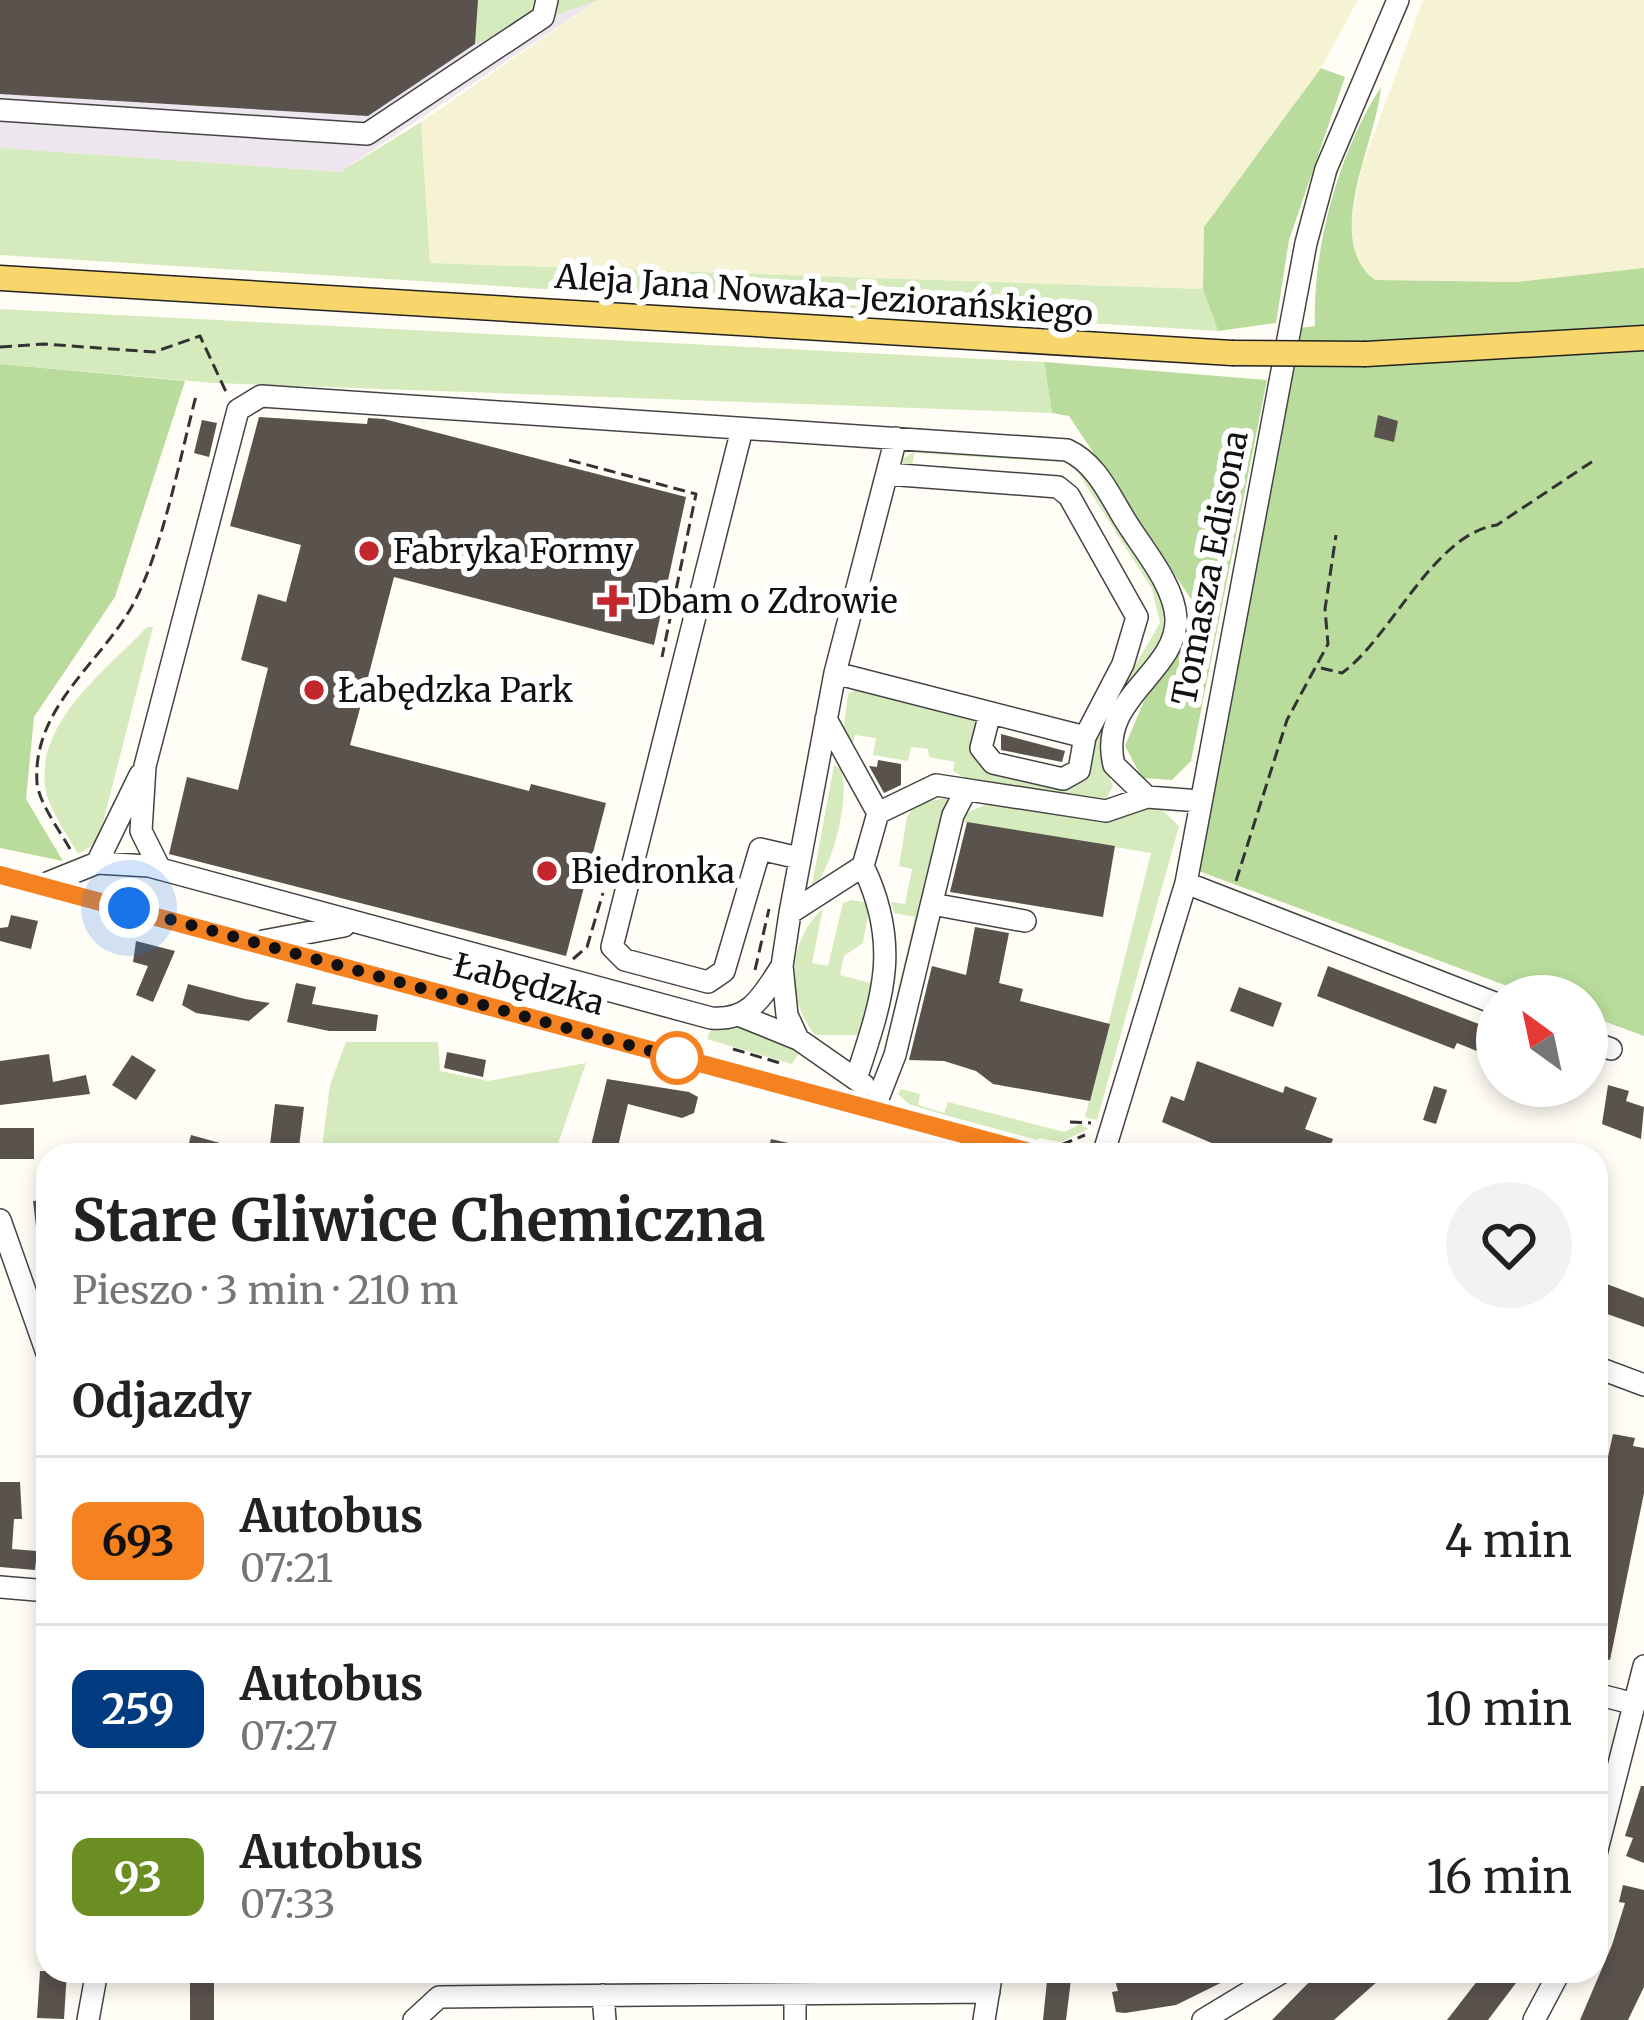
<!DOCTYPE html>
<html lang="pl">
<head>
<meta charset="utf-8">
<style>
  body { margin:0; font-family:Merriweather,serif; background:#f2f2f2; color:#222; height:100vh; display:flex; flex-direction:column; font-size:45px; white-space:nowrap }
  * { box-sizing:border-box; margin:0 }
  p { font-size:39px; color:#767676 }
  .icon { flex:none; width:66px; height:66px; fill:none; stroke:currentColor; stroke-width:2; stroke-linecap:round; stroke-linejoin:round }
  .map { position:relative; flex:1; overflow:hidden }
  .details { position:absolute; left:36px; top:1143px; width:1572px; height:840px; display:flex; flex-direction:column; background:#fff; border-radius:36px; box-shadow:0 6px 18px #0003 }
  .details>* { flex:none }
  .badge { padding:0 24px; border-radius:18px; font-size:42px; line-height:78px }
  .needle { width:78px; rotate:327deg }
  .tools { position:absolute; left:1476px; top:975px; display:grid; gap:24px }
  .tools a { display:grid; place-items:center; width:132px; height:132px; border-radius:50%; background:#fff; box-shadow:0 6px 18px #0003; font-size:60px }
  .you { position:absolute; width:60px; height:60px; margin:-30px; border:9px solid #fff; border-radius:50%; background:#1a73e8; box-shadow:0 0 0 18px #1a73e833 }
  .map>.badge { position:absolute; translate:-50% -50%; box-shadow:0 0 0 6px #fff }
  h2 { padding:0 36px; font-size:45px; line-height:108px }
  .round { display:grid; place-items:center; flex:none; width:126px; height:126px; border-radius:63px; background:#f2f2f2 }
  .summary { display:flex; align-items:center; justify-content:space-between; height:204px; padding:0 36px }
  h1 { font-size:57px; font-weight:700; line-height:90px }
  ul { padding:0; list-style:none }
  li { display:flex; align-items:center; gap:36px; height:168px; padding:0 36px; border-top:3px solid #e0e0e0 }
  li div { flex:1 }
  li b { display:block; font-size:45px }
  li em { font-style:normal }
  li .badge { min-width:132px; font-weight:700; text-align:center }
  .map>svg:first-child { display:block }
  .industrial { fill:#eee6ef }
  .farmland { fill:#f6f3d4 }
  .green { fill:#d5ebbd }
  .forest { fill:#b9dc9c }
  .building { fill:#5a524d }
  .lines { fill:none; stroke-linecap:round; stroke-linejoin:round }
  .minor-casing { stroke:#444; stroke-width:24 }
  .major-casing { stroke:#222; stroke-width:27 }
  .path { stroke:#333; stroke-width:3; stroke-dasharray:12 6; stroke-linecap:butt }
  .minor { stroke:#fff; stroke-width:21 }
  .major { stroke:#f9d66b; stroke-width:24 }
  .major-bridge-casing { stroke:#222; stroke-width:27; stroke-linecap:butt }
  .major-bridge { stroke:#f9d66b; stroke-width:24 }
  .line-casing { stroke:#fff; stroke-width:27 }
  .line { stroke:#f58220; stroke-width:18 }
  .walk { stroke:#111; stroke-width:12; stroke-dasharray:0 21.6 }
  .poi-dot { fill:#c4262e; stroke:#fff; stroke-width:4.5 }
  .stop-dot { fill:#fff; stroke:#f58220; stroke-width:6 }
  .labels { text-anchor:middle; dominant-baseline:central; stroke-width:12; stroke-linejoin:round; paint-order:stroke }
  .street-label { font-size:33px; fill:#111; stroke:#fff }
  .poi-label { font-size:33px; fill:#111; stroke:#fff; text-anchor:start }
</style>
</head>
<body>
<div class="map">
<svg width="1644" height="2020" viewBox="0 0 1644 2020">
  <rect width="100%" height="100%" fill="#fffdf5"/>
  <path class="industrial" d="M0,0H598L340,172L0,148Z"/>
  <path class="farmland" d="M598,0H1358L1321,68L1204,227L1203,289L430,263L421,122Z
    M1423,0H1644V268L1532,282L1375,280L1363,271L1353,253L1350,227L1361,170Z"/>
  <path class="green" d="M478,0H598L475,44Z
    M421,122L430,263L1203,289L1218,331L0,255V148L340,172Z
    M0,309L1044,362L1052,413L214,383L0,364Z
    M919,449L1056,459L1089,479C1109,512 1158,574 1163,610C1172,680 1071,687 1113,786L1105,801L972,782L953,771L955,762L929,757L928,749L911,747L908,761L873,755L876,738L855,735L850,754L842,740L848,694L857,689L972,717L977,725L973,743L1055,787L1097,730L1160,623L1152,589L1077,471L1060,462L914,453L912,467L903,466L902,459Z
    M147,627H153L98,842L78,854C68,835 48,808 45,787C37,720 106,671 147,627Z
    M834,765L841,769C851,796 832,872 811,890Z
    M951,797L885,1055H883L915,917L894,913L891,902L905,904L912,869L899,866L907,817L916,804Z
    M1152,800L1179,826L1097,1120L1085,1117L1151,853L958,821C984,787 1109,800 1152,800Z
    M852,900L870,903L863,943L844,956L840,975L874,984L859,1035H815C785,997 787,942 823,908L812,963L828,966L843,903Z
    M742,1026L801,1050L792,1064L707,1039L712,1027Z
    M346,1042H438L440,1071L488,1081L586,1063L554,1155H321L330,1085Z
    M901,1089L920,1094L918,1105L944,1113L948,1102L1064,1132L1080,1124L1088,1129L1061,1142L1039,1138L1037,1144L909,1104L898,1094Z"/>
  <path class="forest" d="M1321,68L1345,77L1289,240L1276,323L1218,331L1203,289L1204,227Z
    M1381,87C1377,141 1321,240 1375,280L1517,282L1644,268V1036L1587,1015V996H1534L1196,870L1300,328L1315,326C1312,249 1339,151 1381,87Z
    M1044,362L1267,380L1191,761L1172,780L1142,778L1125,746L1144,701L1182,644L1193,602L1069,416L1052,413Z
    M0,364L185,381L115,597L34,717L26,799L63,861L0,848Z"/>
  <path class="building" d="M0,0H478L475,44L368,116L0,94Z
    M1378,415L1398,421L1394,442L1374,437Z
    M259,417L367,424L368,418L384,419L686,497L654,645L394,577L359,712L350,745L529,791L531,784L606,803L566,956L169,854L187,777L238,790L268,668L241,660L258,594L286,602L301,545L230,526Z
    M202,420L217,423L209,457L194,453Z
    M1001,734L1065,751L1062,762L1001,750Z
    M878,760L901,764V785L884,793L869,766L877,767Z
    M967,822L1115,846L1103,917L950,892Z
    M11,915L38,921L31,949L0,941V928L8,927Z
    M975,927L1009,933L999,983L1023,989L1020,1001L1110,1024L1090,1101L993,1084L976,1071L944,1061L909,1060L932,966L966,975Z
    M136,941L175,951L153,1002L136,995L148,966L133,962Z
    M1328,966L1497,1031V1059L1457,1043L1454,1049L1317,996Z
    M296,983L316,987L312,1004L378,1015L376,1031H329L287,1022Z
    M188,984L245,999L270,1003L249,1021L196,1013L182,1005Z
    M1239,987L1282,1003L1273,1027L1230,1011Z
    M447,1052L486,1060L483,1077L444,1068Z
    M49,1054L53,1082L86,1075L90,1094L0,1105V1061Z
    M132,1055L156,1070L136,1100L112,1085Z
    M1197,1061L1283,1093L1285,1086L1317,1098L1305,1129L1333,1139L1327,1155H1240L1162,1122L1171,1096L1184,1101Z
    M607,1079L689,1092L698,1097L694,1113L682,1118L628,1104L616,1155L590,1150Z
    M1608,1085L1629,1091L1626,1101L1644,1107L1641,1139L1602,1124Z
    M1434,1086L1447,1090L1436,1124L1423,1120Z
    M275,1104L304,1107L298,1155L269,1153Z
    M0,1128H34V1159H0Z
    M191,1135L245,1150V1155H186Z
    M771,1139L814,1149V1155H767Z
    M48,1199V1243L38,1244L33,1201Z
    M1596,1280L1644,1298V1327L1596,1310Z
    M1613,1434L1635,1438L1633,1446L1644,1448V1493L1610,1660L1596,1657V1511Z
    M0,1482H20L22,1519H14L12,1549L37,1551L35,1570L0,1567Z
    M1641,1786H1644V1863L1626,1856L1633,1838L1625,1836Z
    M1623,1885L1644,1890V1987L1628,2020H1580L1612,1945L1625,1903L1619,1902Z
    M40,1971H67L64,2019L37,2018Z
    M190,1971H214V2020H190Z
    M1048,1971H1072L1066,2020H1043Z
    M1125,1971H1245L1176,2005L1125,2013L1116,2012L1112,1992L1118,1991L1113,1973Z
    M1320,1971H1372L1379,1980L1334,2020H1272Z
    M1485,1971H1525L1488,2020H1447Z"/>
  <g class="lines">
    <g class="minor-casing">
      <path id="minor" d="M0,110L367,134L543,17L547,0
        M742,429L612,947L625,960L708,982L724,971L760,849L799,858
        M835,673L1085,737L1123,664L1137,617L1069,496L1058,487L887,474
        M990,713L981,748L993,763L1063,779L1079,770L1085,737
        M826,719L878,813
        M878,813L936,785L1106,811L1147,797
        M97,863L149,866L711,1018C751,1021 762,996 782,966
        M160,869L141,831L145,766L238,410L261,396L1067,450C1096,463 1109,494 1125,520C1142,548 1174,584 1176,618C1178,673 1097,697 1114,765L1147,797L1200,801
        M0,875L1041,1155
        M1186,883L1497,1004
        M45,884L97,863L140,775
        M932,904L1025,921
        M790,913L863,866L878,813
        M263,941L344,926
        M741,1016L798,1039L864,1085
        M798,1039L787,1015L782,966L790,913L835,673L896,438
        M1587,1040L1611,1049
        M856,1079C882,999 902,947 863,866
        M879,1096L895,1055L953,815L965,792
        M1103,1155L1186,883L1306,243L1326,169L1398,0
        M0,1220L48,1356
        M1596,1367L1644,1385
        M0,1587L48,1591
        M1596,1694L1635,1704
        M1596,1854L1644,1666
        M795,1994V2020
        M603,1995L605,2020
        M88,2020L97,1971
        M414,2020L439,1997L989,1992
        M984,2020L992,1971
        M1203,2020L1284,1971
        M1534,2020L1560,1971"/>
    </g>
    <g class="major-casing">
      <path id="major" d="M0,278L1232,353
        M1366,354L1644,338"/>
    </g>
    <path class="path" d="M0,347L44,344L154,352L200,336L227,394
      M569,460L696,494L662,657
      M1321,668L1342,673C1391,638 1433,534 1497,525L1596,459
      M70,849C60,831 39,803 37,783C32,709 98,665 131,608C162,554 180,457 196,396
      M1236,881L1287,720L1328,644L1325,609L1336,535
      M573,959L587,947L603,893
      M755,970L769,909
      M733,1049L780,1063
      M1070,1122L1091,1123
      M1061,1145L1085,1135"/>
    <use href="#minor" class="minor"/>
    <use href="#major" class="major"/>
    <g class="major-bridge-casing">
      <path id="major-bridge" d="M1232,353L1366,354"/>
    </g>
    <use href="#major-bridge" class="major-bridge"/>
  </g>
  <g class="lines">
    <g class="line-casing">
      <path id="line" d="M0,875L1041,1155"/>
    </g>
    <use href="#line" class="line"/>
    <path class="walk" d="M129,908L691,1062L677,1058"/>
  </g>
  <g class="poi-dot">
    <circle cx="369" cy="551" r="12"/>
    <path d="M607 583h12v12h12v12h-12v12h-12v-12h-12v-12h12z"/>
    <circle cx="314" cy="690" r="12"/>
    <circle cx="547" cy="871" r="12"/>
  </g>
  <circle class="stop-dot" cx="677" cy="1058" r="24"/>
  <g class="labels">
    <g class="street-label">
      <text transform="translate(824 295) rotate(4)">Aleja Jana Nowaka-Jeziorańskiego</text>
      <text transform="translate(1210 568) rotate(-79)">Tomasza Edisona</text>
      <text transform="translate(529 984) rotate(15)">Łabędzka</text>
    </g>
    <g class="poi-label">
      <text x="393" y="551">Fabryka Formy</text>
      <text x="637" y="601">Dbam o Zdrowie</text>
      <text x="338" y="690">Łabędzka Park</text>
      <text x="571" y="871">Biedronka</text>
    </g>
  </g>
</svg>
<div class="tools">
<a><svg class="needle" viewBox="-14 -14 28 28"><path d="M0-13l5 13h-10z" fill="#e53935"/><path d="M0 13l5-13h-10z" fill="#767676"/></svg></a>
</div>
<div class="you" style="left:129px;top:908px"></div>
<section class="details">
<div class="summary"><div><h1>Stare Gliwice Chemiczna</h1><p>Pieszo · 3 min · 210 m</p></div><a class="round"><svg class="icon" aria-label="heart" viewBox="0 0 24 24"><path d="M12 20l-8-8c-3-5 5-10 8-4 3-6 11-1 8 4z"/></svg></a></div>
<h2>Odjazdy</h2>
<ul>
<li><span class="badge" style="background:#f58220;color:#111">693</span><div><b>Autobus</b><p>07:21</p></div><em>4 min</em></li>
<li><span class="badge" style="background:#003b80;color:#fff">259</span><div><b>Autobus</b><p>07:27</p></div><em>10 min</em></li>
<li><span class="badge" style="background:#6b8e23;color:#fff">93</span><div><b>Autobus</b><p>07:33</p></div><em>16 min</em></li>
</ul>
</section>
</div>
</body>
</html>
